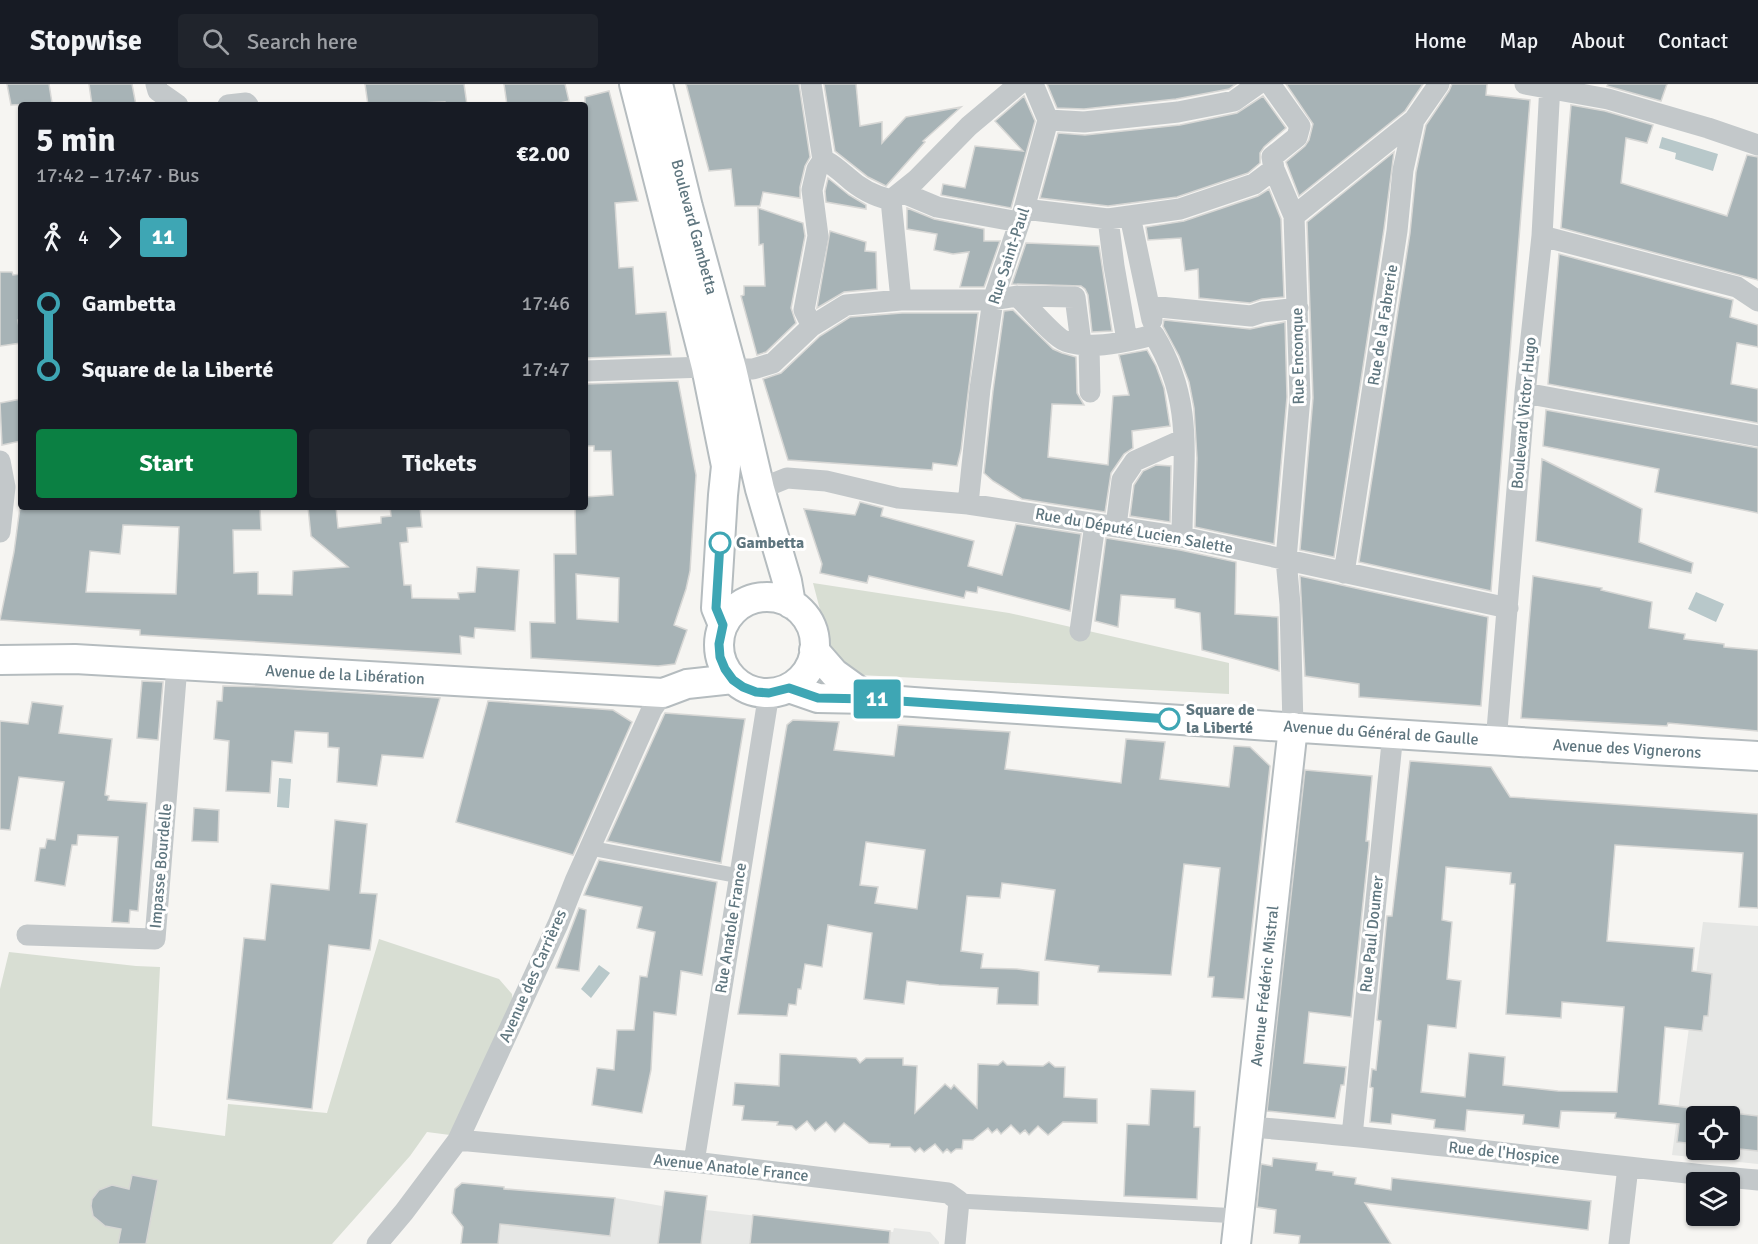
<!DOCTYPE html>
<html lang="en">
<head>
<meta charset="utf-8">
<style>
  body { margin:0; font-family:Signika,sans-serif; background:#20242c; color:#f1f3f6; height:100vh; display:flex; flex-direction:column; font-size:22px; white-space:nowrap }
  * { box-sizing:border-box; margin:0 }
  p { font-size:20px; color:#9ea1a6 }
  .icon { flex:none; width:33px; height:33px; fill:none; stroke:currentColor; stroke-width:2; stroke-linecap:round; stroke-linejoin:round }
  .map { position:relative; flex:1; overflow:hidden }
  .side { position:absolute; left:18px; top:18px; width:570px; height:408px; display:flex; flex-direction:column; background:#171b24; border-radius:6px; box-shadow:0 2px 4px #0004 }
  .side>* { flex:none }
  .badge { padding:0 12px; border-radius:4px; font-size:21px; line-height:39px }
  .fabs { position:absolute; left:1686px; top:1022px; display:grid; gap:12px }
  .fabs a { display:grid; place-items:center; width:54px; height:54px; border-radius:6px; background:#171b24; box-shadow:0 2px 4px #0004; font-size:30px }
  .map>.badge { position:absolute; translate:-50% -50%; box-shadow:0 0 0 3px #fff }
  .legs { display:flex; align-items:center; gap:9px; height:66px; padding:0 18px; font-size:20px }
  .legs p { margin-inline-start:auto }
  .head { display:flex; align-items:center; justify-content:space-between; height:102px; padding:0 18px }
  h1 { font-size:33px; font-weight:800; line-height:45px }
  .action { display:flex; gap:12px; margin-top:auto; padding:12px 18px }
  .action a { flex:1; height:69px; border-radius:6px; background:#0b8043; color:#fff; font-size:24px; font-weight:800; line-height:69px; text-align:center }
  .action a+a { background:#20242c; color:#f1f3f6 }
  ul { padding:0 18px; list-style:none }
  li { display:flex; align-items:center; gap:21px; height:66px; font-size:22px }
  li i { display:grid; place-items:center; width:9px; height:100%; margin:0 8px; background:currentColor }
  li i::after { content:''; width:15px; height:15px; margin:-8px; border:4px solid; border-radius:50%; background:#171b24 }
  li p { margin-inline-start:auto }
  li:first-child i { background:linear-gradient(#0000 50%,currentColor 0) }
  li:last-child i { background:linear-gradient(currentColor 50%,#0000 0) }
  header { display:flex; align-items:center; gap:36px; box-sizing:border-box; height:84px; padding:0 30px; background:#171b24; border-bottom:2px solid #363941 }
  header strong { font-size:28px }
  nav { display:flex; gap:33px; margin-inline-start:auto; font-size:21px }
  .search { width:420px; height:54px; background:#20242c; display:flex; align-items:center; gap:15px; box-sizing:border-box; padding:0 21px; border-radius:6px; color:#9ea1a6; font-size:22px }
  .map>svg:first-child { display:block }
  .built { fill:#e6e7e5; fill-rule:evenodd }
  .green { fill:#d8ded3 }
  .water { fill:#b8c8ca }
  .building { fill:#a7b3b6; stroke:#d7d7d5; stroke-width:1.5; fill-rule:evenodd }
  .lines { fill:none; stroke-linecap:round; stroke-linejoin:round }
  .secondary-casing { stroke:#b5bcbf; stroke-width:32 }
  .pedestrian { stroke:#c3c8ca; stroke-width:15 }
  .minor { stroke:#c3c8ca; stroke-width:21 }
  .secondary { stroke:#fff; stroke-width:28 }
  .line-1-casing { stroke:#fff; stroke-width:14 }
  .line-1 { stroke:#3ea6b4; stroke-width:9 }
  .stop-1-dot { fill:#fff; stroke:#3ea6b4; stroke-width:3 }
  .labels { text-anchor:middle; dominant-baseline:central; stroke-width:6; stroke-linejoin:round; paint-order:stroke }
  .street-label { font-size:16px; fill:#5f767f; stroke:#fff }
  .stop-label { font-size:16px; font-weight:bold; fill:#5f767f; stroke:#fff; text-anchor:start }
</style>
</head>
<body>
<header>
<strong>Stopwise</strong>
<div class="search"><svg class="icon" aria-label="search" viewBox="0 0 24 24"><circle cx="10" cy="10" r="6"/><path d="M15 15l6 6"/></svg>Search here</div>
<nav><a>Home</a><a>Map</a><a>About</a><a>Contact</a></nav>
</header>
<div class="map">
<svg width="1758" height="1160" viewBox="0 0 1758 1160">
  <rect width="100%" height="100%" fill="#f6f5f2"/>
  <path class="built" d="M1703,838L1758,842V1080L1672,1071ZM1696,1032H1730V1065H1696Z
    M461,1100L615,1114L662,1122L664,1107L707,1112L706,1126L893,1148L894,1144L930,1148L939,1158V1160H461L463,1137L452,1129L455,1105Z"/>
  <path class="green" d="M813,499L1009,529L1229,579V610L860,591L840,581L830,564Z
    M379,855L499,895L512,910L513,924L450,1051L427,1048L410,1072L332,1160H0V905L9,868L136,882L160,883L152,1042L225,1052L228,1020L327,1029Z"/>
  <path class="water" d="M1662,53L1718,70L1713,87L1675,75L1676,69L1659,64Z
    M1696,508L1724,520L1716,538L1688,525Z
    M279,694L291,695L289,724L277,723Z
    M599,881L610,889L591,914L581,905Z"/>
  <path class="building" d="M7,0H49L52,19L11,21Z
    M89,0H132L136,21H92Z
    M365,0H464L467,21H446L445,18L368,21Z
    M504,0H565L569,17L551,21H507Z
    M686,0H799L810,73L805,82L800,103V114L763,108L760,122H735L731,85L709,87Z
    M824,0H856L860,42L882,38V59L906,33L961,23L923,57L925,58L886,102L868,93L835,67Z
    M1047,0H1236L1229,5L1176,15L1084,25L1057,24Z
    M1286,0H1423L1405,27L1299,112L1286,78L1305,62L1309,56L1313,40Z
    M1452,0H1487L1486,11L1530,16L1491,507L1359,478L1410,149L1416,88L1426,41L1449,7Z
    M1608,0H1667L1661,17L1607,2Z
    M609,7L638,117L615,119L619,184L633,183L636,230L666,228L671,271L585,274V13Z
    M1024,12L1035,37L1011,124L941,111L943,100L965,104L975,62L1023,67L995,37Z
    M1263,12L1286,44L1264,63L1260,69V79L1248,89L1177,113L1108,122L1040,114L1058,49L1085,51L1180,41L1237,29Z
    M1571,21L1605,27L1653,41L1647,59L1626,54L1621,99L1727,132L1747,71L1758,73V196L1561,144Z
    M1394,68L1384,145L1334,473L1300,466L1313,314L1307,138Z
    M828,94L849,111L866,121V125L826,118L825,107Z
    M1269,105L1281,135L1284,213L1262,215L1250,219L1199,214L1198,185L1185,187L1181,154L1148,156L1146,143L1184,137L1258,112Z
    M758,124L803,139L805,152L791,224L796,239L766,268L757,271L741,212L744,211V202H765L763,160L759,161Z
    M907,124L934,135L984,145V157H1000L984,203H960L969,168L953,170L934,166L937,150L907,145Z
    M830,147L866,158L865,167L876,168L877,205L844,208L817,224Z
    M1026,159L1099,162L1112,247L1092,248L1088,211L1085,205L1081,202L1012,200Z
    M1559,170L1733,216L1730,233L1758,241V263L1737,259L1731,300L1758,305V339L1548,300Z
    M0,188H12L13,191L21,190V235L18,236L21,259L0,262Z
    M1013,226L1053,265L1062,269L1076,273L1077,309L1084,321L1052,320L1048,373L1108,381L1113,312L1129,311L1119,271L1147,266L1156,282L1164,304L1170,342L1132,347L1133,364L1124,370L1111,389L1105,428L1022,415L993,397L984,389L993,307L1004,227Z
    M902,229H978L961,366L957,382L933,379L932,386L788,376L763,295L781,289L820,252L850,233Z
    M1164,236L1250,245L1285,238L1287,313L1274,460L1195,443L1197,374L1194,324L1189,298L1179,272L1163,242Z
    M678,297L696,391L690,487L686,505L674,541L687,546L675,580L658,582L531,574L530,538L555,539L554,470H576L575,423H585V413L613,411L611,367H594V362H585V300ZM576,490L619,494L618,538L577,535Z
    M21,315V357L2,361L0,319Z
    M1546,326L1758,364V429L1655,408L1659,385L1543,362Z
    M1542,375L1642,425L1639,458L1693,479L1691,489L1536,457Z
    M1156,381L1171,382L1170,438L1130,432L1134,401L1143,387Z
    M860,418L883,424L881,432L974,457L968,482L1002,491L1016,440L1081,450L1070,527L978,503L977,509L966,507L964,514L869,492L867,499L820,489L822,480L804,425L855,431Z
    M20,423H260L261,446H233L234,489L258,488V510L292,511L293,487L348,483L311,452L308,423H336L338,444L381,439V433L391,432L390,423H420L422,443L407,444L408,458L400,459L404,501H411L412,514L459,515L458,509L475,508L477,483L519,486L515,547L475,544L474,554L460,552L461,570L140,551V546L0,536L14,468ZM123,441L179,443L176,510L86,508L90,467L120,470Z
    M1106,454L1180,466L1236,478L1235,530L1278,533L1279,587L1202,566L1200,529L1175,524V515L1121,511L1118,543L1095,537Z
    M1300,492L1488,533L1481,622L1359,613V600L1305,592Z
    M1533,492L1602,504L1601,506L1652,518L1649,544L1685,550L1684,555L1724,560V563L1758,566V647L1668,639L1667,642L1521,634Z
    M142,597L163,598L158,656L137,654Z
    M223,602L262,603L440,614L423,674L382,671L377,702L337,698L339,664L328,663V649L295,647L292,679L272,677L270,709L226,707L229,657L214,655L217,617H222Z
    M488,617L613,626L632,638L573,771L456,738Z
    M32,618L63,622L59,649L112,655L105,711L109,712L108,716L147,719L138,827L130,826L129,839L112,838L118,753L78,751L77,761H72L65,802L35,797L40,764H45L47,755L55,756L64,698L19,693L10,746L0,745V637L28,640Z
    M665,629L745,635L721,779L607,757Z
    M793,636L839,638L834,666L894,672L898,641L1010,648L1005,685L1121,699L1126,655L1165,658L1160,695L1229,703L1234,662L1250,663L1270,682L1244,915L1212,913L1214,893H1208L1220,784L1184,780L1171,891L1098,888L1099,882L1045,876L1055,806L1002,799L1000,814L967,812L961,867L983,870L981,884L1017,885L1039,888L1038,921L997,920L998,904L939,901L907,897L904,920L864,915L872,849L828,841L822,883L805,880L801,905H798L796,921L789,920L787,932L738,930L787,641ZM866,758L925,766L917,825L875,819L878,803L860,801Z
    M1410,677L1491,683L1510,713L1758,730V824L1739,823L1743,769L1615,761L1607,857L1694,864L1692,887L1712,890L1708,932H1704L1702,947L1665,943L1659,1020L1758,1032V1067L1730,1064V1032H1696V1060L1677,1058L1679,1040L1615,1034L1616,1029L1561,1027L1559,1044L1523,1040L1524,1031L1467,1026L1465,1047L1434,1044L1435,1036L1392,1030L1391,1040L1370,1038L1373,1004L1370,1003L1372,985L1376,986L1381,937L1377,936L1387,832H1392ZM1446,783L1511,789L1510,800H1515L1506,930L1561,934L1562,918L1624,923L1617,1008L1558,1007L1503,1001L1505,973L1469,969L1465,1013L1421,1008L1428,941L1456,944L1461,897L1447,895L1452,838L1442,836Z
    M1305,686L1372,692L1366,757H1369V761L1351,933L1309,928L1304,979L1346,983L1344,1001H1341L1335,1034L1267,1027Z
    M194,724L219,726L218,758L192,757Z
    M335,736L367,740L360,809L377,810L370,866L329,861L312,1025L227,1015L244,854L265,856L271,800L329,806Z
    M599,776L717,798L702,891L681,887L676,931L654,928L651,986L642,1029L592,1021L597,984L614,986L617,946H634L640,892L647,893L655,848L637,844L642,823L584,811Z
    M579,824L586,826L579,887L556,884Z
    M780,970L856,974L860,979L866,974H903V981L917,982L915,1029L945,1000L951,1005L954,1001L977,1024L978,980L998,981L1003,977L1007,981L1043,982L1049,978L1055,983H1065L1064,1013L1097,1015V1039L1063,1038L1048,1051L1038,1042L1029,1051L1025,1046L1020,1050L1011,1041L1001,1050L997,1045L992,1049L988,1044L973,1056H963L962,1065H956L951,1069L947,1065L943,1069L935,1060L924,1068L920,1064L915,1068L910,1063H890V1060L869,1059L844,1039L835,1048L826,1038L815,1047L807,1037L796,1046L792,1042L777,1041L778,1038L742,1036L744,1022L733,1021L735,999L779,1002Z
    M1151,1005L1195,1007L1194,1043H1200L1197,1115L1124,1112L1127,1040L1149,1041Z
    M1273,1074L1317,1079L1316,1086L1333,1088V1091L1356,1094L1355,1100L1391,1106L1392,1094L1591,1117L1588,1146L1365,1119L1391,1160H1299L1300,1152L1274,1149L1276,1126L1257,1123L1261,1080L1272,1082Z
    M132,1091L158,1096L146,1160H118L121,1145L105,1142L93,1132L91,1122L92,1115L99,1106L112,1101L129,1105Z
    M462,1099L504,1103V1105L615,1114L610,1152L500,1140L498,1160H461L463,1143L452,1129L455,1105Z
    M665,1107L707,1112L701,1160H658Z
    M753,1131L890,1147L889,1160H750Z"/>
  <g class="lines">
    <g class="secondary-casing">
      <path id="secondary" d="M634,0L706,283L726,382L723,411L716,524L723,541
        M658,0L688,123L732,285L760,405L787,497L791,520
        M719 561a48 48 0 1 1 96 0a48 48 0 1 1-96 0Z
        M814,566L834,589L870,615
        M0,576L75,575L663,609L687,600L733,595
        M789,604L818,614L870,615C1166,635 1462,656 1758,672
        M1236,1160L1293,643"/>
    </g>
    <path class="pedestrian" d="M590,764L739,792
      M959,1117L1239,1132"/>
    <path class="minor" d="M156,0L158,7L178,21
      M811,0L823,76L817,85L812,106L818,152L804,226L812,242
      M1270,0L1300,42L1297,53L1272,73L1274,85L1294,132L1300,313L1286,475L1290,520L1293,643
      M1525,0L1608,15L1708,44L1758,61
      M228,21L246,19L248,21
      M1048,36L1084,38L1178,28L1234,17L1258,0
      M823,76C832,79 838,86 846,92C860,105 873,112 891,116
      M901,108L937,123L1019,138
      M891,116L916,96L969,42L1019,0
      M891,116L901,216
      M1024,125L1108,135L1180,125L1254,100L1274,85
      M1130,132L1152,236
      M1294,132L1414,36
      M1108,135L1114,182L1127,256
      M1542,152L1737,203L1758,217
      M1017,212L1075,213L1081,259
      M1149,222L1251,232L1263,228L1298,224
      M1089,262L1090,308
      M732,285H753L773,279L812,242L846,221L901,216H993L1017,212C1027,221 1055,254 1065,257C1094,267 1126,257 1154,251C1196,320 1182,377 1182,453
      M585,287L706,283
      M1525,309L1758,352
      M0,377L5,403L0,448
      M760,405L787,394L826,397L898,414L968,420L1182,453L1508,524
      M968,420L980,305L993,216L1024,125L1048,36L1033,0
      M1116,442L1122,396L1135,377L1184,355
      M1344,489L1397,147L1403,86L1414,36L1439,0
      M1080,547L1095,440
      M1496,658L1525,309L1542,152L1550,0
      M27,851L155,855L177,582
      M1250,1043C1420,1056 1588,1081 1758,1096
      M1352,1052L1393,649
      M458,1056L694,1078L948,1109L959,1117L955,1160
      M694,1078L769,609
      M377,1160L404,1128L458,1056L558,840L575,797L652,625L663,609
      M1619,1160L1628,1083"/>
    <use href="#secondary" class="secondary"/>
  </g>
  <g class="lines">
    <g class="line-1-casing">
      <path id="line-1" d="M720,459L716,524L723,541L719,560L720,573L725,585L733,596L743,603L756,608L769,609L789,604L818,614L870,615L1169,635"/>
    </g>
    <use href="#line-1" class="line-1"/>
  </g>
  <g class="stop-1-dot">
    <circle cx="720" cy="459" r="10"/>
    <circle cx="1169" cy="635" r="10"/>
  </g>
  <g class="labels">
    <g class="street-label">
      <text transform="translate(694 143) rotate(75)">Boulevard Gambetta</text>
      <text transform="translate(1009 172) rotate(-72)">Rue Saint-Paul</text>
      <text transform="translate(1383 241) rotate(-81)">Rue de la Fabrerie</text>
      <text transform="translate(1298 272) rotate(-91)">Rue Enconque</text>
      <text transform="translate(1524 329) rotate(-85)">Boulevard Victor Hugo</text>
      <text transform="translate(1134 447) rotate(10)">Rue du Député Lucien Salette</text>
      <text transform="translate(345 591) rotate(3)">Avenue de la Libération</text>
      <text transform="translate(1381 649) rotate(4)">Avenue du Général de Gaulle</text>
      <text transform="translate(1627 665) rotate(3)">Avenue des Vignerons</text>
      <text transform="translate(161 782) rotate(-85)">Impasse Bourdelle</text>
      <text transform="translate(731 844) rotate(-81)">Rue Anatole France</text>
      <text transform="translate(1372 850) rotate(-84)">Rue Paul Doumer</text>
      <text transform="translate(533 892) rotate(-66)">Avenue des Carrières</text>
      <text transform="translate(1265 902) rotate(-84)">Avenue Frédéric Mistral</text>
      <text transform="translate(1504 1069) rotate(6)">Rue de l'Hospice</text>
      <text transform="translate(731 1084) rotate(6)">Avenue Anatole France</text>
    </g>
    <g class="stop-label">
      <text x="736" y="459">Gambetta</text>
      <text x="1186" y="626">Square de<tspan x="1186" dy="18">la Liberté</tspan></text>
    </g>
  </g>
</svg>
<div class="fabs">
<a><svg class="icon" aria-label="locate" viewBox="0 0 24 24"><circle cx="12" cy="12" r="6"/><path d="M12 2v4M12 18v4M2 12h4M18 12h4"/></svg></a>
<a><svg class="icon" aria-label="layers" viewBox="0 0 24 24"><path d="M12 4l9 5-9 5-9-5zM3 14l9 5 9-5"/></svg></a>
</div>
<b class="badge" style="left:877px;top:615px;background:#3ea6b4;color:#fff">11</b>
<section class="side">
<div class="head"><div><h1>5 min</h1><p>17:42 – 17:47 · Bus</p></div><b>€2.00</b></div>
<div class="legs"><svg class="icon" aria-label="walk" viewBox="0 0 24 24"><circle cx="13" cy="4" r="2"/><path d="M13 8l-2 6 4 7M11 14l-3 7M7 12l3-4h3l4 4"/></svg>4<svg class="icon" aria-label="forward" viewBox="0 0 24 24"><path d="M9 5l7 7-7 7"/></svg><b class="badge" style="background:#3ea6b4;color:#fff">11</b></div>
<ul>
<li><i style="color:#3ea6b4"></i><b>Gambetta</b><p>17:46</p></li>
<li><i style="color:#3ea6b4"></i><b>Square de la Liberté</b><p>17:47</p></li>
</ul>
<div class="action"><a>Start</a><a>Tickets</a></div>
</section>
</div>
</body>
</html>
